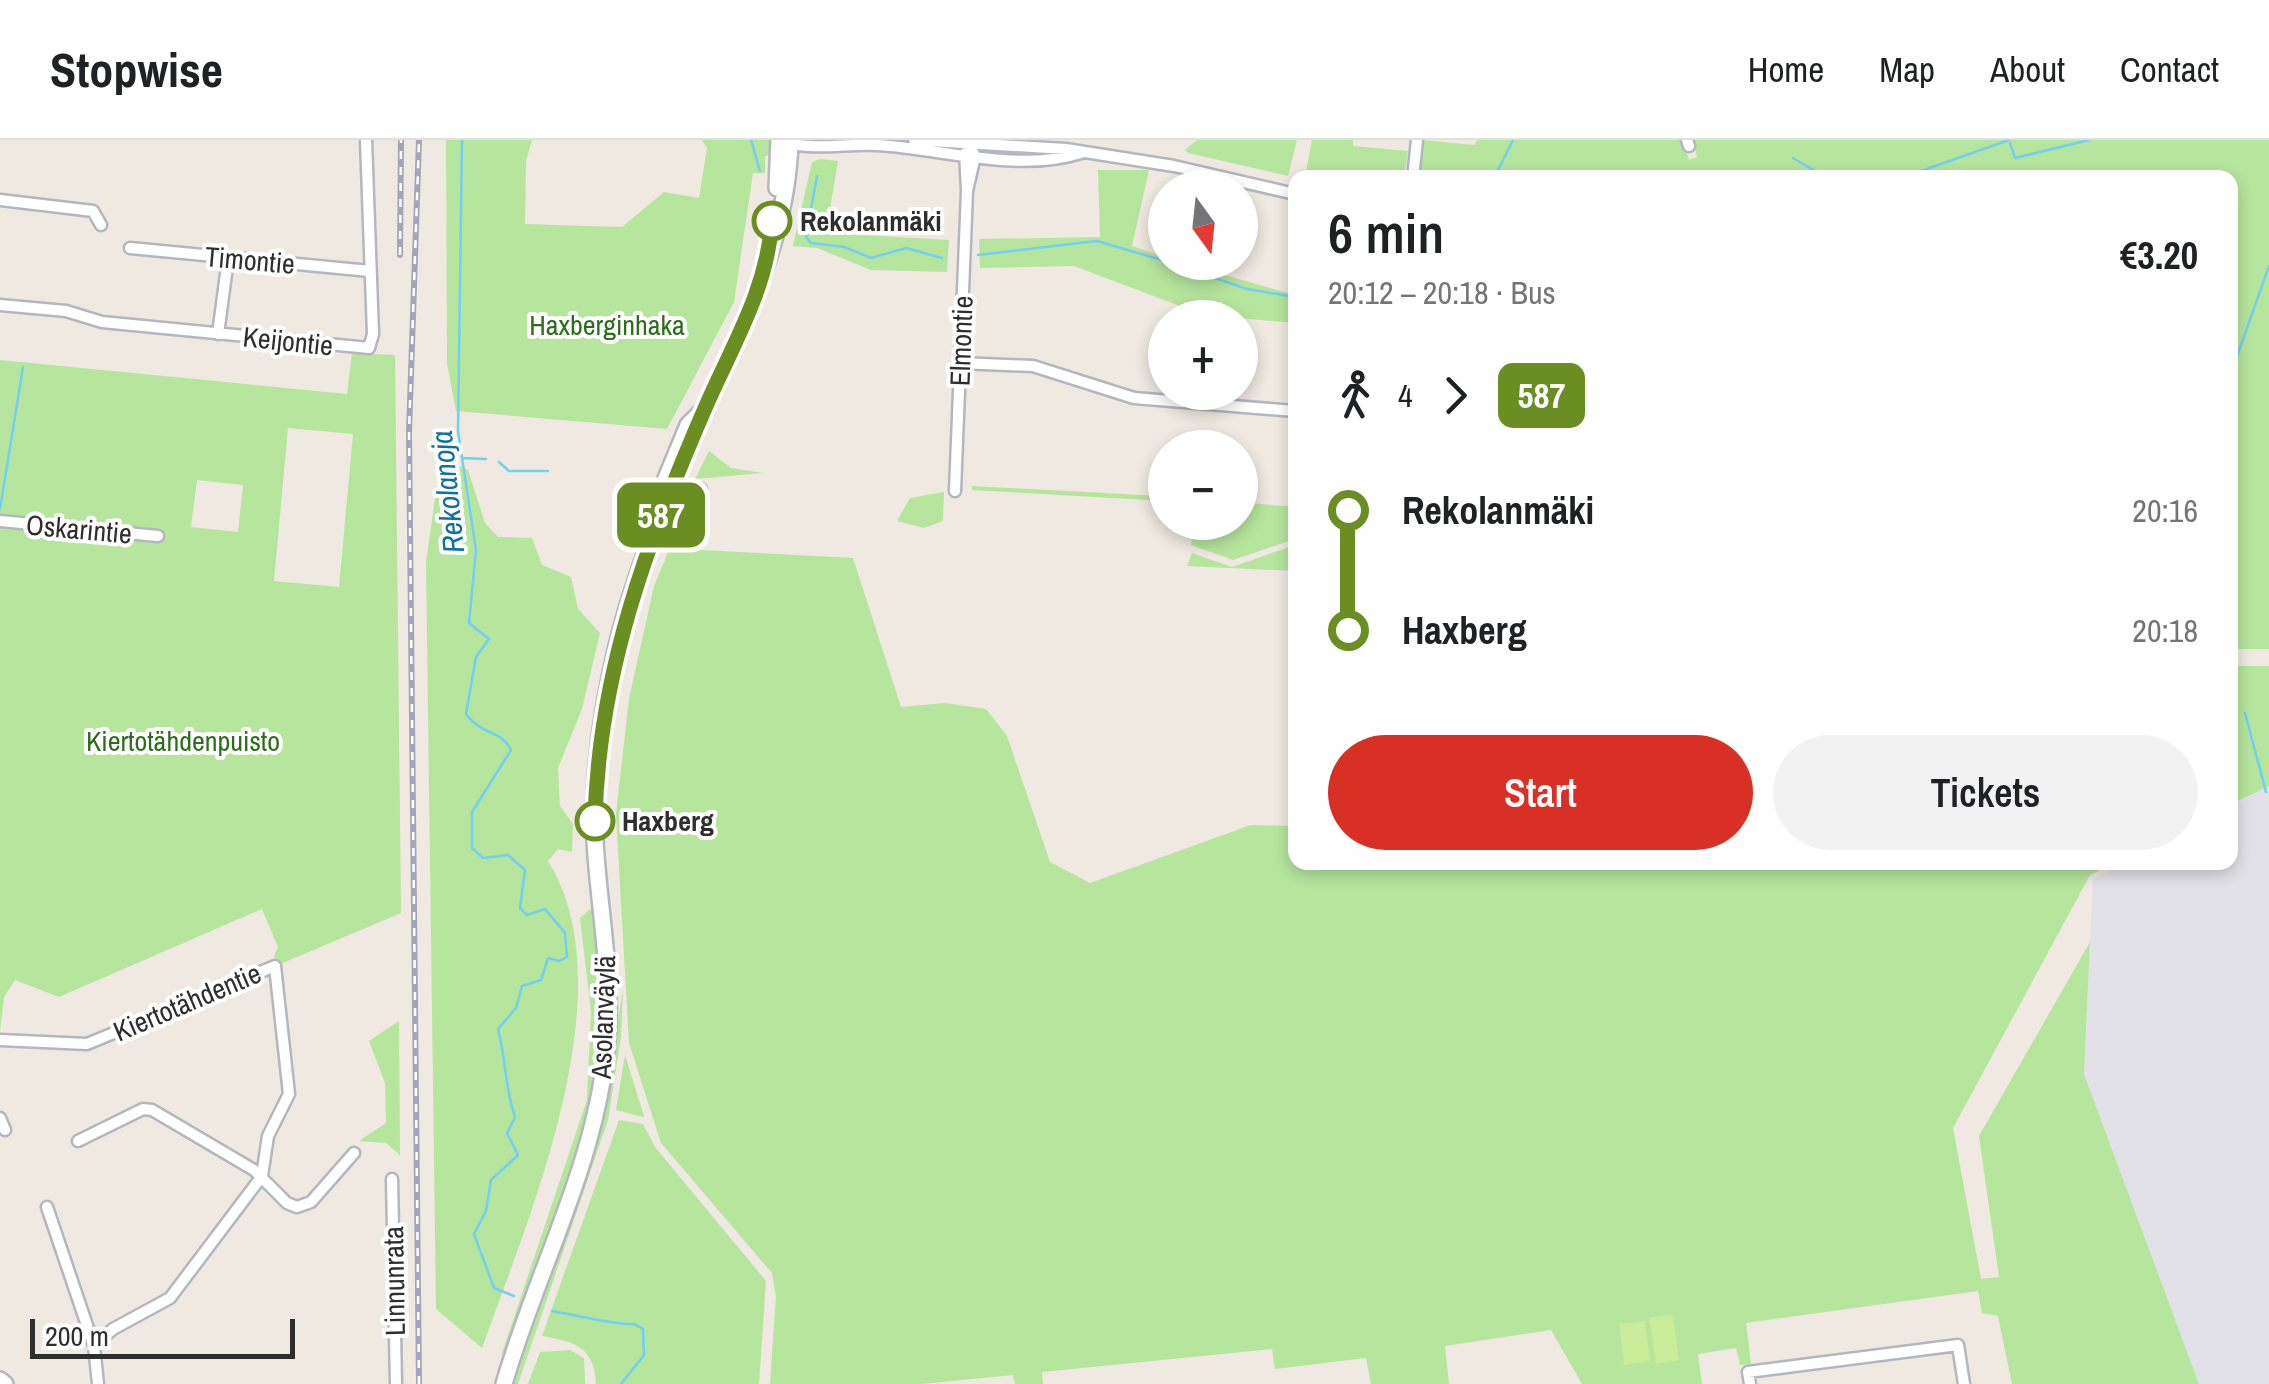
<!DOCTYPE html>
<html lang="en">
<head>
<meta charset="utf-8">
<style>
  body { margin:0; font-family:"Archivo Narrow",sans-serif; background:#f2f2f2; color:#202124; height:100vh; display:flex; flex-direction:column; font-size:38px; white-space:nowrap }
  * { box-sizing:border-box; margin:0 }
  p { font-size:32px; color:#757577 }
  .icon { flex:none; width:55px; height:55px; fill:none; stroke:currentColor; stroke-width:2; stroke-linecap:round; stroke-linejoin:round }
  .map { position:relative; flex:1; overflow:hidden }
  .details { position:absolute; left:1288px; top:30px; width:950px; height:700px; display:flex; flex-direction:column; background:#fff; border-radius:20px; box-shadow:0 5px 15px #0003 }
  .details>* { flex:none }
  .badge { padding:0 20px; border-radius:15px; font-size:35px; line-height:65px }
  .needle { width:65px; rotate:165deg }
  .buttons { position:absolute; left:1148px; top:30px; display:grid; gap:20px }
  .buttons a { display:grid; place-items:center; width:110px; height:110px; border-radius:50%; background:#fff; box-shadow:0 5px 15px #0003; font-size:50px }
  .scale { position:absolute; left:30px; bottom:25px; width:265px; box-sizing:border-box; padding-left:10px; border:5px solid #2e2e2e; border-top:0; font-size:28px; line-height:35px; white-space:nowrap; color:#2e2e2e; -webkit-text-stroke:8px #fff; paint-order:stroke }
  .map>.badge { position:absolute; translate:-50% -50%; box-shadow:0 0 0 5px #fff }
  .legs { display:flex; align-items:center; gap:15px; height:110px; padding:0 40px; font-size:32px }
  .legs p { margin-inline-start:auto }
  .headline { display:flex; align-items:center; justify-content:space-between; height:170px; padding:0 40px }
  h1 { font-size:55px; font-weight:600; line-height:75px }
  .button { display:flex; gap:20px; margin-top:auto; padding:20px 40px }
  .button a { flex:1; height:115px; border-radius:60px; background:#d93025; color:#fff; font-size:40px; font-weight:600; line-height:115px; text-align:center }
  .button a+a { background:#f2f2f2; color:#202124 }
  ul { padding:0 40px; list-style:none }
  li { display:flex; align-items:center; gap:35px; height:120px; font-size:38px }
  li i { display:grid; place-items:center; width:15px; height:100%; margin:0 12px; background:currentColor }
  li i::after { content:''; width:25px; height:25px; margin:-12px; border:8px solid; border-radius:50%; background:#fff }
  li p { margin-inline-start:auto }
  li:first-child i { background:linear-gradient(#0000 50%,currentColor 0) }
  li:last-child i { background:linear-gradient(currentColor 50%,#0000 0) }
  header { display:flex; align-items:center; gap:60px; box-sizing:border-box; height:140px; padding:0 50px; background:#fff; border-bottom:2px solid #e0e0e0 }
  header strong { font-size:48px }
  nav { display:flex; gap:55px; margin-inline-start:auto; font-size:35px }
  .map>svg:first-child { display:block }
  .industrial { fill:#e3e1e8 }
  .green { fill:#b6e59e; fill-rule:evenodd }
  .pitch { fill:#c9ec9a }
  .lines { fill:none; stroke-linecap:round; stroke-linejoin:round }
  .stream { stroke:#75cff0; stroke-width:2.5 }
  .street-casing { stroke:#b4b7c1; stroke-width:15 }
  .secondary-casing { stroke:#b4b7c1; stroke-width:20 }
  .street { stroke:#fff; stroke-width:10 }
  .secondary { stroke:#fff; stroke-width:15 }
  .rail-casing { stroke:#a3a6b8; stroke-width:6 }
  .rail { stroke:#fff; stroke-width:2.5; stroke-dasharray:8; stroke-linecap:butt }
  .line-1-casing { stroke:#fff; stroke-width:22 }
  .line-1 { stroke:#6b8e23; stroke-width:15 }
  .stop-1-dot { fill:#fff; stroke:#6b8e23; stroke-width:5 }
  .labels { text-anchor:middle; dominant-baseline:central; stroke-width:8; stroke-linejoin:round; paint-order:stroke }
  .stop-label { font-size:28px; font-weight:bold; fill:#2e2e2e; stroke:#fff; text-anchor:start }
  .street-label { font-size:28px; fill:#2e2e2e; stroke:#fff }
  .park-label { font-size:28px; fill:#2c6e1b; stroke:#fff }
  .water-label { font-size:30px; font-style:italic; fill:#0d6fa3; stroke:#fff }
</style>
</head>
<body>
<header>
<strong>Stopwise</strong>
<nav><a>Home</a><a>Map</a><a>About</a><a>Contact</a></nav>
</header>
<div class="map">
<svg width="2269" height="1244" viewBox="0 0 2269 1244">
  <rect width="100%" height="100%" fill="#efe9e1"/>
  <path class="industrial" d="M2269,646V1244H2199L2084,934L2093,739L2124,723L2230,722V667Z"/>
  <path class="green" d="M446,0H532L526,21L525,84L622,87L664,52L699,58L707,8L702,0H775L776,14L765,16V33H753L734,162L667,289L456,271L447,224Z
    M1197,0H1297L1288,36L1188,13L1185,10Z
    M1312,0H1353V6L1408,11L1404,37H1305Z
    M1423,0L1474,5L1477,0H1682L1689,20L1697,17L1693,0H2269V509H2230V38H1419Z
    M820,19L838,21L826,93L949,100L947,132L871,130L817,108L793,106L812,22Z
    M1098,30H1149L1132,106L1165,117V122L1182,123L1295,155V183L1204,175L1074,126L980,128L979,99L1100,97Z
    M352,213L395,215L401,773L278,825L274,816L278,807L262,769L59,857L15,840L4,857L0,891V220L347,254ZM288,288L353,294L339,447L274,441ZM197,340L243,345L238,392L191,387Z
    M709,311L731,328L763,333L695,339Z
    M441,317L468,330L485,383L498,397L532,398L542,425L571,437L578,469L600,493L582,569L558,628L560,666L573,684L572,712L558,709L548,721C628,849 528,1079 482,1208L436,1169L426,422Z
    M972,346L1161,356L1165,361L972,350Z
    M944,352L943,381L924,388L897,381L910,358Z
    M1240,362L1295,367V399L1233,420L1191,405L1195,383L1240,382Z
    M672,403L700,410L853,418L901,567L945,563L986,569L1007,596L1050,722L1090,743L1251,685L1295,686V722L2115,723L2090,735L1953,988L1981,1139L1999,1137L1979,996L2090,802L2084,934L2199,1244H2012L1998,1176L1982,1173L1978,1151L1746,1183L1751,1224L1740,1225L1736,1208L1698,1214L1702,1244H1582L1551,1190L1445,1206L1449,1244H1371L1366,1218L1275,1229L1272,1209L1042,1232L1043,1244H1015L1013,1235L922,1244H770L776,1156L772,1133L661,1003L629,903L616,674L629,559L654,446Z
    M1295,405V431L1187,426L1192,413L1232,427Z
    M2230,526H2269V646L2230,665Z
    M590,769L597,776C602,829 607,884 598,938C581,1029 543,1116 511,1203L501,1216L587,960L591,872L580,778Z
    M623,849L621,897L608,980L518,1244H509L612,918Z
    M399,881L400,1015L386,1003L359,1001L386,983L385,943L369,901Z
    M625,915L644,976L643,977L616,970Z
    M619,980L643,984L655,1007L766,1141L759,1244H596C594,1207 576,1202 542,1196Z
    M570,1210L584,1218L585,1244H528L540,1212Z"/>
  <path class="pitch" d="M1673,1174L1679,1220L1656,1224L1649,1178Z
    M1645,1181L1650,1221L1624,1225L1619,1184Z"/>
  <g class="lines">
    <path class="stream" d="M462,0L458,291L476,410L469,483L489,499L476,517L466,574C481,595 503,591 511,610L472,672V708L483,718L508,715L525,730L520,768L527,775L545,769L565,793L567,817L559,821L548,818L541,840L522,846L516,868L498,889C506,919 505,949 515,977L507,993L518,1015L491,1040L486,1071L474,1094L494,1148L514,1156
      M751,0L760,31
      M2010,3L2015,18L2089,0
      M1793,18L1827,38
      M817,36L806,97L811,103L844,107L871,118L906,108L942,118
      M1494,38L1513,0
      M1901,38L2009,0
      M978,115L1097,101L1165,121
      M1168,122L1247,149L1295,157
      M2230,236L2269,126
      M463,318L486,319
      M499,322L509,331H548
      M0,369L23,227
      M2245,573L2266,652
      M552,1171C570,1174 622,1186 634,1184L643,1189L644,1215L621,1244"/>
    <g class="street-casing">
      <path id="street" d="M914,0L1066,9L1174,26L1295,54
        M1687,0L1689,6
        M785,2C813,11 849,3 878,5C944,9 1017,33 1081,13
        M965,13L967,50
        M1413,38L1417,0
        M0,60L93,71L101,85
        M130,108L370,131
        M0,165L66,171L102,182L369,208L373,194L366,0
        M218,194L228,119
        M960,223L1033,226L1134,258L1295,271
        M667,346L683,352L701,349
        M955,351L967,51L975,16L969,5
        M0,381L158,396
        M0,900L87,904L275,826L289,954L268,996L262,1036L170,1158L113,1189L94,1206
        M0,978L5,990
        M78,1001L143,969L152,970L254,1030L287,1063L297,1067L311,1062L354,1013
        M392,1039L396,1244
        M47,1067L94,1206L98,1244
        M1750,1244L1748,1232L1958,1205L1964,1244"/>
    </g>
    <g class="secondary-casing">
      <path id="secondary" d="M777,48L779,0
        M646,387L688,285L703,270
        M0,1240L5,1244
        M504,1244C536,1133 594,1028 606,912C614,840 599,772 595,701C592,636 602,569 617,506C637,424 673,341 707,265C745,178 788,97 790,0"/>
    </g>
    <use href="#street" class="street"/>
    <use href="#secondary" class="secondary"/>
    <g class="rail-casing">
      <path id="rail" d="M400,115L401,0
        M419,1244L409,292L419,0"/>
    </g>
    <use href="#rail" class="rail"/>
  </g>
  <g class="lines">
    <g class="line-1-casing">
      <path id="line-1" d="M595,681C598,534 648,399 706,266C733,204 767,150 772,81"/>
    </g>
    <use href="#line-1" class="line-1"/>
  </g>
  <g class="stop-1-dot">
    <circle cx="772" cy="81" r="18"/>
    <circle cx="595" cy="681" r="18"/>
  </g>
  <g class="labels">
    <g class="stop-label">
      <text x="800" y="81">Rekolanmäki</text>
      <text x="622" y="681">Haxberg</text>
    </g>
    <g class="street-label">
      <text transform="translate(250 120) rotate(5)">Timontie</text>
      <text transform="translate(288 201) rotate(6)">Keijontie</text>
      <text transform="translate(961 201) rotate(-88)">Elmontie</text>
      <text transform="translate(79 389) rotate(5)">Oskarintie</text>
      <text transform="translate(187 862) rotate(-23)">Kiertotähdentie</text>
      <text transform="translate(603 877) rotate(-88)">Asolanväylä</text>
      <text transform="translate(394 1141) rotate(-91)">Linnunrata</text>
    </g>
    <g class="park-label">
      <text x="607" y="185">Haxberginhaka</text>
      <text x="183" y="601">Kiertotähdenpuisto</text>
    </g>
    <g class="water-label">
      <text transform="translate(447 352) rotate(-96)">Rekolanoja</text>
    </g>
  </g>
</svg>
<div class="buttons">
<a><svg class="needle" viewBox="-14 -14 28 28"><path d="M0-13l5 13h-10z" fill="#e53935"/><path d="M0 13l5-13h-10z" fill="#757577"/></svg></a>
<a>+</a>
<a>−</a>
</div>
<div class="scale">200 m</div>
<b class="badge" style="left:661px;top:375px;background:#6b8e23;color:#fff">587</b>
<section class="details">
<div class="headline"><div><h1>6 min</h1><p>20:12 – 20:18 · Bus</p></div><b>€3.20</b></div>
<div class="legs"><svg class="icon" aria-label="walk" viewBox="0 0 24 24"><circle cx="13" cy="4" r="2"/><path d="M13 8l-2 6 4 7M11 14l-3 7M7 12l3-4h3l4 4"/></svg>4<svg class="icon" aria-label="forward" viewBox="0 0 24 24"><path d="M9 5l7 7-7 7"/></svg><b class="badge" style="background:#6b8e23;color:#fff">587</b></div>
<ul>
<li><i style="color:#6b8e23"></i><b>Rekolanmäki</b><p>20:16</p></li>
<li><i style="color:#6b8e23"></i><b>Haxberg</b><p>20:18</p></li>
</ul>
<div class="button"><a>Start</a><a>Tickets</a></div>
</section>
</div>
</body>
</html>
